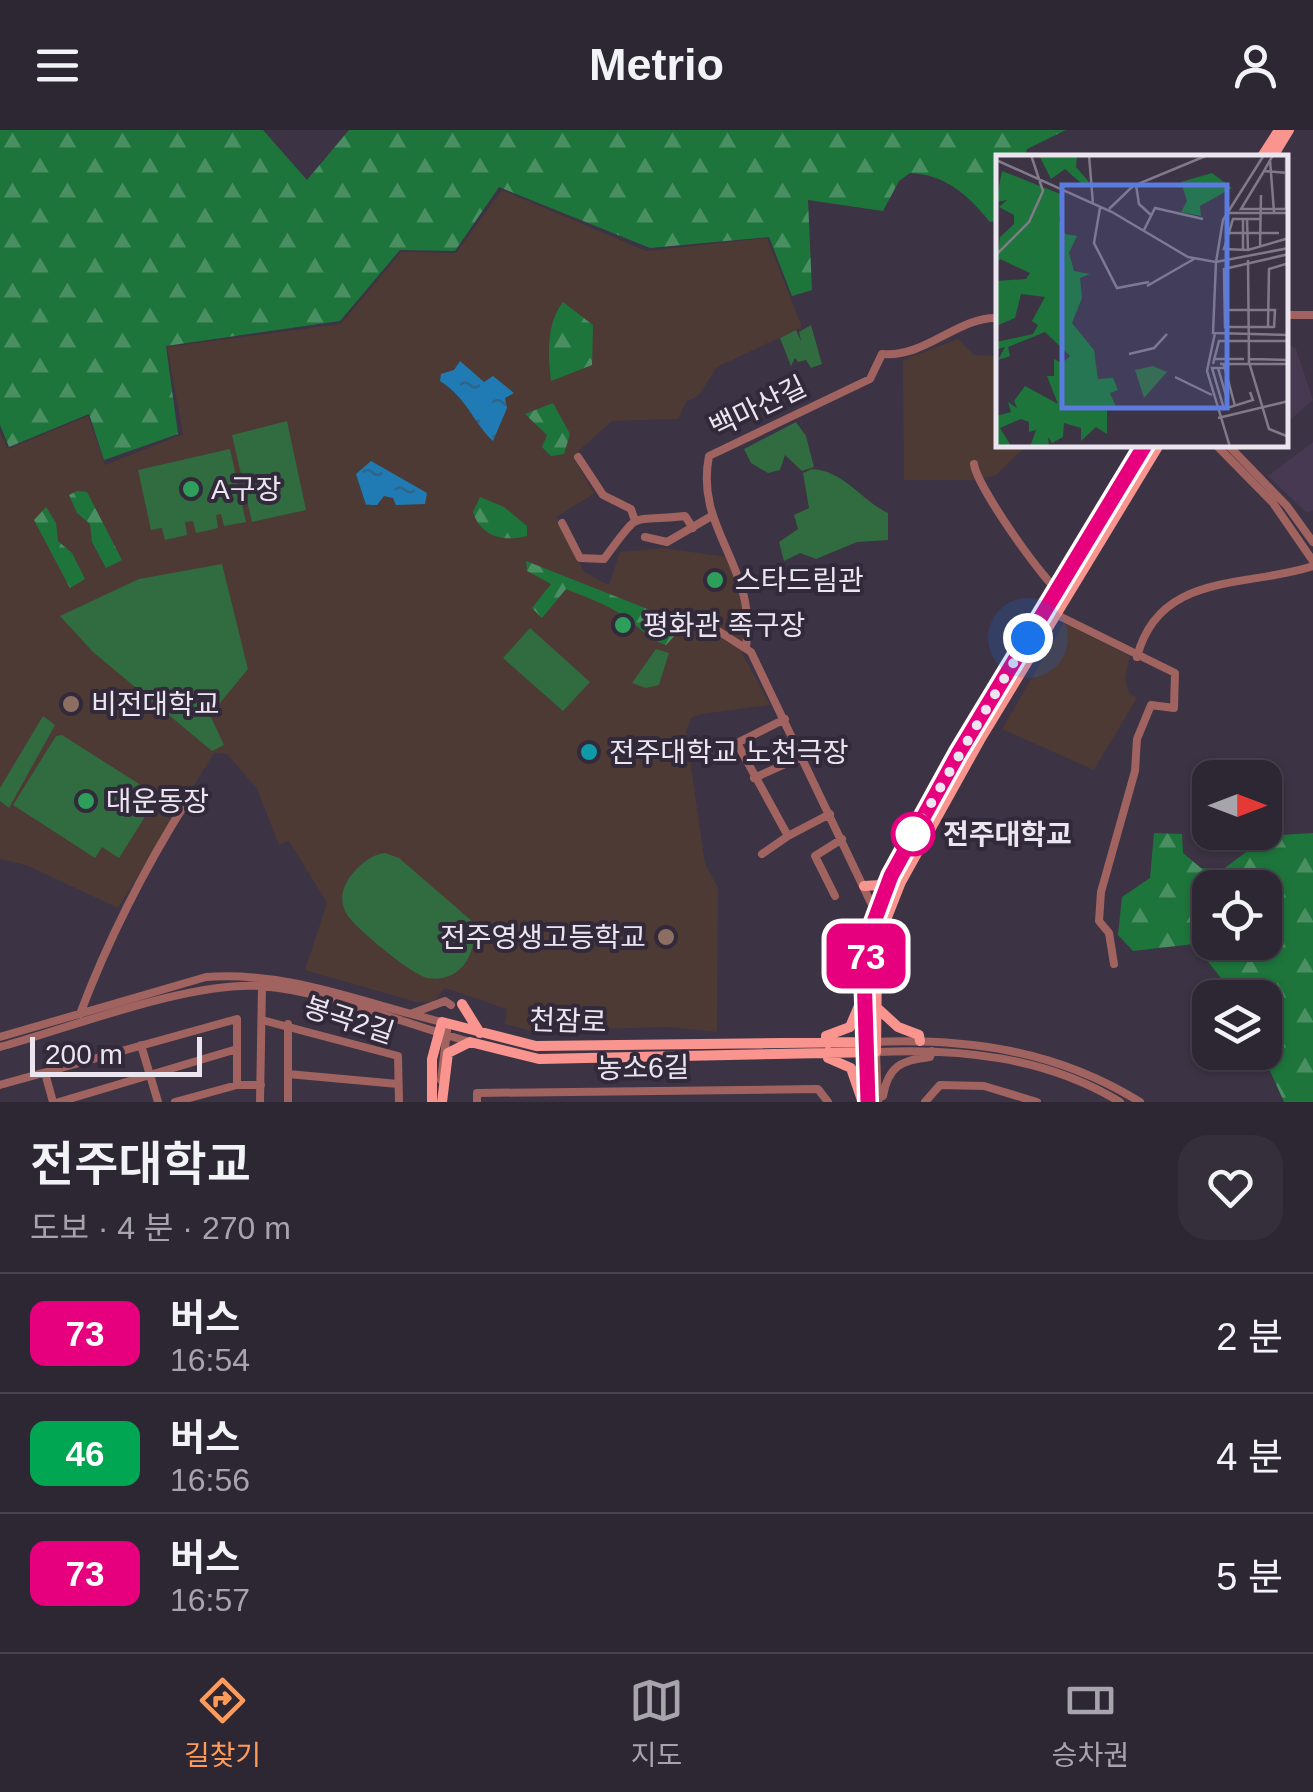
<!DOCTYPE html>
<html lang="ko">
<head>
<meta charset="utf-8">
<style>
  body { margin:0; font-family:Helvetica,"Noto Sans KR",sans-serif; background:#352e3b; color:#f1f3f6; height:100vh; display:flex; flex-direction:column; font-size:38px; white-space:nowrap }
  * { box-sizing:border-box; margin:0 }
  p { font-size:32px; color:#a7a5ac }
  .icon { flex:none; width:55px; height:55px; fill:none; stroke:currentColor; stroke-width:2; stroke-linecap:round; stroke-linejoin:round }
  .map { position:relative; height:972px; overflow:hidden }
  .sheet { display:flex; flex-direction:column; background:#2d2633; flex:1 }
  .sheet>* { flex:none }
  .badge { padding:0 20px; border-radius:15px; font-size:35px; line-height:65px }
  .needle { width:65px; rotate:90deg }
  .tools { position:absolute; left:1192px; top:630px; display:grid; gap:20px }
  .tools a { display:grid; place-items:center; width:90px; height:90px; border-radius:20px; background:#2d2633; box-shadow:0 2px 8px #0004,0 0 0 2px #48434e; font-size:50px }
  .scale { position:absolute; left:30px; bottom:25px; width:172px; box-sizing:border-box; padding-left:10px; border:5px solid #ebe5f0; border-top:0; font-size:28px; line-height:35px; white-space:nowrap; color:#ebe5f0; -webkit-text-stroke:8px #32293a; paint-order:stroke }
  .you { position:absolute; width:50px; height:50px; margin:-25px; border:8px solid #fff; border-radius:50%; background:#1a73e8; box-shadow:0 0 0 15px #1a73e833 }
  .map>.badge { position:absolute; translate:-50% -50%; box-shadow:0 0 0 5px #fff }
  .round { display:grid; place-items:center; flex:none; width:105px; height:105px; border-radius:30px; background:#352e3b }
  .overview { display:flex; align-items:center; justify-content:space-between; height:170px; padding:0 30px }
  h1 { font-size:48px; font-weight:600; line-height:75px }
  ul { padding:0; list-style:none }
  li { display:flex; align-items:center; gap:30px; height:120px; padding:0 30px; border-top:2px solid #48434e }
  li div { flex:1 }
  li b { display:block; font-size:38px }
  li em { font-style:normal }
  li .badge { min-width:110px; font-weight:700; text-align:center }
  header { display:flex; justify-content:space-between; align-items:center; height:130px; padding:0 30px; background:#2d2633; font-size:45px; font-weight:600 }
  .tabs { display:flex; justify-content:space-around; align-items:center; height:140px; border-top:2px solid #48434e; background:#2d2633; font-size:28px; color:#a7a5ac }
  .tabs a { display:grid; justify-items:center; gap:5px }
  .tabs .active { color:#ff9b5a }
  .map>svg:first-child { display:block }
  .built { fill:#463951 }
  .education { fill:#4d3a34 }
  .green { fill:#316b40 }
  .forest { fill:url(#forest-firs); fill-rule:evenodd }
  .water { fill:url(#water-ripples) }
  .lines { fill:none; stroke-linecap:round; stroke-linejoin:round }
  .minor { stroke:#a1635f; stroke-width:8 }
  .major { stroke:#fa948e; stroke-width:10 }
  .line-casing { stroke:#fff; stroke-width:22 }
  .line { stroke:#e6007e; stroke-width:15 }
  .walk { stroke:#ebe5f0; stroke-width:10; stroke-dasharray:0 18 }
  .leisure-dot { fill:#2e9e5b; stroke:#32293a; stroke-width:4 }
  .education-dot { fill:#8d6e63; stroke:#32293a; stroke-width:4 }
  .culture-dot { fill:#0f9aa8; stroke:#32293a; stroke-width:4 }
  .stop-dot { fill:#fff; stroke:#e6007e; stroke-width:5 }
  .labels { text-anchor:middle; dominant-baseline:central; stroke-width:8; stroke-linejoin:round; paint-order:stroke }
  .street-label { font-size:28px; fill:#ebe5f0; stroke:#32293a }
  .poi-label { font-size:28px; fill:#ebe5f0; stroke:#32293a; text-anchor:start }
  .stop-label { font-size:28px; font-weight:bold; fill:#ebe5f0; stroke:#32293a; text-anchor:start }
  .inset-road { fill:none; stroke:#827a89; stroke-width:2.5 }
  .view { fill:#5b7bdf; fill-opacity:0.15; stroke:#5b7bdf; stroke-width:5 }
  .inset-edge { fill:none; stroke:#ebe5f0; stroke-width:5 }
</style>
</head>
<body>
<header><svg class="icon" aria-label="menu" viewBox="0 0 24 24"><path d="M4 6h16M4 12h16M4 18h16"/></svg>Metrio<svg class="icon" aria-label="person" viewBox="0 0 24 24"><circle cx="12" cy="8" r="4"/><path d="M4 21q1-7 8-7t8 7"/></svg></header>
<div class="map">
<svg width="1313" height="972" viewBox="0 0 1313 972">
  <defs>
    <pattern id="forest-firs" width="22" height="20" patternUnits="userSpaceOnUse" patternTransform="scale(2.5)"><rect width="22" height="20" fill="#1d753b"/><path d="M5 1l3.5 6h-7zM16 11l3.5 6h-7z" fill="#498f61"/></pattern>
    <pattern id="water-ripples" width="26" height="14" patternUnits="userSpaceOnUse" patternTransform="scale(2.5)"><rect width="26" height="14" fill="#207bb5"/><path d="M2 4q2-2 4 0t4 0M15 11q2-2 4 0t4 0" fill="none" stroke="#2f6589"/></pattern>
  </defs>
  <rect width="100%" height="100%" fill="#3c3344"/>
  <path class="built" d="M1286,212L1296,219L1313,270L1289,291L1286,290Z
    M1313,312V380L1307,383L1268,346Z"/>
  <path class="education" d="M502,60L646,121L767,108L802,197L717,237L699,265L686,272L678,289L612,291L573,326L594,364L556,387L584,442L609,455L620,422L663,418L727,427L746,477L742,523L770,575L701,584L691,588L686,602L705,733L718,758L717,902L669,897L531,901L505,894L507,879L445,858L433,872H416L305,840L327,773L289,711L279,715L257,659L227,624L214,623L118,778L26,735L0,729V302L8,319L88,286L105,335L183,304L167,217L341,194L401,122L456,123Z
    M958,209L974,225L998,226V315H1027L996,345L977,350H904L903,230Z
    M1064,493L1130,526L1125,548L1129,563L1137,568L1094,640L1002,599Z"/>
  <path class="green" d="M811,195L822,234L811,238L806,230L798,232L795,228L791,236L780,208L796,200L801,211L799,202Z
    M287,291L306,380L252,392L232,305Z
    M796,292L806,306L814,337L802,341L785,325L780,340L768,343L751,333L744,319Z
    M230,319L246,392L224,396L221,384L216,385L218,398L196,403L193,391L185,392L187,405L165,410L162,398L151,400L138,340Z
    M812,339C843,340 862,371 888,383V410L857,412L816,429L800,423L784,431L779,412L798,399L794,385L809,378L803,343Z
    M222,434L248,539L210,585L224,615L212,621L93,522L60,486L139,449Z
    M530,498L590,552L563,581L503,528Z
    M656,519L669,523L659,555L646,558L632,553Z
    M43,586L55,595L9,678L0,671V658Z
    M62,605L158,666L119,728L102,717L95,728L13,675L56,606Z
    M385,723L399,728L473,792C479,820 462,854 428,848C413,846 357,799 348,786C338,772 342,756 353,743C362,733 371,725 385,723Z"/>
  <path class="forest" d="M0,0H263L307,50L349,0H1066L1027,19L1025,27L998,28V91L990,92C967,64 946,45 910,43L899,51L883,81L808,70L812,160L792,166L769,107L650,118L499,57L455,121L400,120L340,191L166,216L178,304L104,330L89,284L9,317L0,295Z
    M563,172L593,195L592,235L551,251C548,225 546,194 563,172Z
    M553,273L570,304L564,324L551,326L542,317L547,305L525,284Z
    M77,361L87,362L122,430L106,438L92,412L90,394L77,383L69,365Z
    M480,367L504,377L527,396V406C504,412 481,407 473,382Z
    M46,377L56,393L58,411L72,423L85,449L70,458L34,390Z
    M526,431L678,491L677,503L666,515C650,510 644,502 633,493C615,477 588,468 566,459L542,488L532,478L551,454L527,441Z
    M1154,703L1182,704L1183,723L1201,738L1222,740L1268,706L1313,703V972H1284L1262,923L1265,868L1236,867L1194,814L1133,821L1118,805L1122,767L1150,748ZM1210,758H1265V812H1210Z"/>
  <path class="water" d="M460,231L484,252L493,246L514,263L505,268L507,278L493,311C473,292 467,268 440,251L441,244L454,240Z
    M371,331L427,363L425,374L396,375L393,368L384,366L377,375H366L356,344Z"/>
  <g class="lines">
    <path class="minor" d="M1286,185H1313
      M1216,315L1273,373L1313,431
      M1228,315L1287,376L1313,412
      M578,327L603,365L631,379L634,388
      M974,334C977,357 1047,457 1066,468
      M562,393L580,428L604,429C643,377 626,393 685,386L693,398
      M645,407L667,412L710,387
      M1047,480L1175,543L1174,578L1151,575L1137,609L1135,641L1101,762L1099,791L1109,803L1114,834
      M720,502L751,522L871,773L885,780
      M746,517C758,436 694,400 709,326L870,249L882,224C926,228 958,186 998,188
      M1137,527C1159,441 1247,458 1313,436
      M754,648L803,626
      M788,706L830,684
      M762,724L788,706L737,613L785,589
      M835,766L815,726L842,709
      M413,883L445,871L451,875
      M80,884C109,807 144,739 188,669
      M262,890L398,926L399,972
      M0,907L206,847C290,841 362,873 442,892
      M871,912C968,908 1056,920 1140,972
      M141,915L158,972
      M0,917C73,897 189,851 261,856C327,861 405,894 470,912
      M865,919L868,970
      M45,943L53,972
      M288,944L398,954
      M441,950L447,901
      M0,955L237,889V955
      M878,968L883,966C888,936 902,930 930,927L932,921
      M59,972L237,919
      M175,972L237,955H261
      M260,972L262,856
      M288,972V894
      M477,972V963L818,959L828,972
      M878,972L876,922C960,918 1047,927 1120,972
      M925,972L940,955L984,956L1037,972"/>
    <path class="major" d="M1261,28L1279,0
      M1272,28L1289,0
      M864,756L880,755L886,745
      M462,874L480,903
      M875,876L898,897L919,905L920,911
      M826,912V906L850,897L858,878H862
      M828,922V928L851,938L862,970L868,969
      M432,972V929L442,892L536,916L864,912L868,816L891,746L936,661L1145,315
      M442,972L448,923L470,912L539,929L876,922L877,833L884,795L901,752L980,610L1159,315"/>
  </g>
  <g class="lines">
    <g class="line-casing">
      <path id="line" d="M868,972L864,841L871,800L891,746L958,624L1145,315"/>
    </g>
    <use href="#line" class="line"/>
    <path class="walk" d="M913,704L1028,508"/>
  </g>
  <g class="leisure-dot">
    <circle cx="191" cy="359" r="10"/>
    <circle cx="715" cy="450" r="10"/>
    <circle cx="623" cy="495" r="10"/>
    <circle cx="86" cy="671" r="10"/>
  </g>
  <g class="education-dot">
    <circle cx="71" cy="574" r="10"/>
    <circle cx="666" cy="807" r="10"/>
  </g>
  <circle class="culture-dot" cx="589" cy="622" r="10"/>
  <circle class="stop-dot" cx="913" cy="704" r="20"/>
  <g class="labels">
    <g class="street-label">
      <text transform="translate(758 277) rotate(-26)">백마산길</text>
      <text transform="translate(349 890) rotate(18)">봉곡2길</text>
      <text transform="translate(568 891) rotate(2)">천잠로</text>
      <text transform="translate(643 938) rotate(-1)">농소6길</text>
    </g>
    <g class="poi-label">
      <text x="211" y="359">A구장</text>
      <text x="735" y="450">스타드림관</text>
      <text x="643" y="495">평화관 족구장</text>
      <text x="91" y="574">비전대학교</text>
      <text x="609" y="622">전주대학교 노천극장</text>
      <text x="106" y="671">대운동장</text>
      <text x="646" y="807" text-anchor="end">전주영생고등학교</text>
    </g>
    <g class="stop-label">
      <text x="943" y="704">전주대학교</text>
    </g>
  </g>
  <g transform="translate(996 25)">
    <rect width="292" height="292" fill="#3c3344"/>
    <path d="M157,211L171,217L148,243L139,215Z" fill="#316b40"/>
    <path d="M43,0H81L80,12L94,28L86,29L69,14L55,24ZM6,16L67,40L63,65L69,79L81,81L73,98L78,116L94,119L84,123L86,143L76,168L98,195L102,224L117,223L122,235L114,238L120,252L111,255V279L100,272L85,286V273L68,268L67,282L56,288L52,282L53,292H34L40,275L49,272L33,277V267L25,264L4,273L15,291L0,292V261L15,257L12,247L21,253L18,246L29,231L62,249L51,221H58V204L66,208L74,201L49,177L12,192L14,201L2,205L9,192L2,194L0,187L37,179L42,170L36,166L49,142L25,139L19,163L0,171V126L30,124L34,118L4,104L0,108L4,82L18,69V60L3,52L11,45L0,47ZM216,18L236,33L204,51L205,61L185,57L191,46L185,27Z" fill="#1d753b"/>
    <path class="inset-road" d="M93,0L97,49M268,0L227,65L220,107L293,93M277,0L268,16L293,18M290,0V54M0,5L116,57L192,102L220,107L217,178L293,180M274,5L278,57M268,16L245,54H293M140,30L143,49L155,60M104,53L98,88L121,133L153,127M113,54L137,31L212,0M232,58H293M247,64V96M251,64L252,96M264,64H237L228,94L252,95L293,83M148,75L159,53L207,64M230,78H283M264,92L265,40M0,100L33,67L47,36L35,0M252,105L253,207L273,274L293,282M151,131L198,104M229,155H279L278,173M272,172L273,114L293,108M278,172H229L228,114L293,99M219,178L211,216L234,292M133,199L158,193L171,179M217,204H248M253,204L293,205M217,209L223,186H293M224,209H293M228,210L239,251M222,213L231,244M228,213H216L228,254L257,245L254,237M179,222L216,240M222,263L293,246"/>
    <path class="view" d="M66,30H231V253H66Z"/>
    <rect width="292" height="292" class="inset-edge"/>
  </g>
</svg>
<div class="tools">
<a><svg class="needle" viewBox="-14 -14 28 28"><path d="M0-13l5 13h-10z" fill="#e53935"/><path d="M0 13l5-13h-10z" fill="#a7a5ac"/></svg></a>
<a><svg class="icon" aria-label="locate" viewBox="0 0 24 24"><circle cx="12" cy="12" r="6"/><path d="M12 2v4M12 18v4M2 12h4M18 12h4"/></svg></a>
<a><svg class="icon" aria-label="layers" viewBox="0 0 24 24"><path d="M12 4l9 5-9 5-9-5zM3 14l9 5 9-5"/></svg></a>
</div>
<div class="scale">200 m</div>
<div class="you" style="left:1028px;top:508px"></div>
<b class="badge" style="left:866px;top:826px;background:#e6007e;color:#fff">73</b>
</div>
<section class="sheet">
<div class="overview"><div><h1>전주대학교</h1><p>도보 · 4 분 · 270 m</p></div><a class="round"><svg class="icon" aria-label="heart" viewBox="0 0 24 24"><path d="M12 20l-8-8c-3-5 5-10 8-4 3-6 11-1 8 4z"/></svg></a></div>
<ul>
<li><span class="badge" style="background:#e6007e;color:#fff">73</span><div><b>버스</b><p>16:54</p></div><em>2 분</em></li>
<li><span class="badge" style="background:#00a651;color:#fff">46</span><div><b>버스</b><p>16:56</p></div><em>4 분</em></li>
<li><span class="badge" style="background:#e6007e;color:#fff">73</span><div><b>버스</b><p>16:57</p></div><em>5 분</em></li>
</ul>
</section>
<nav class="tabs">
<a class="active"><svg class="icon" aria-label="directions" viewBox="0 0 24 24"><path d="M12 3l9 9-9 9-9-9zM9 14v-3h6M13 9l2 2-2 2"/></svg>길찾기</a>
<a><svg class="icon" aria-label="map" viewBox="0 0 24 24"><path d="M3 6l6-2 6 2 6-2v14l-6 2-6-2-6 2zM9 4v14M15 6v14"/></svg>지도</a>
<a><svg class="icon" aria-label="tickets" viewBox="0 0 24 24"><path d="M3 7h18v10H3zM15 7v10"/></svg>승차권</a>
</nav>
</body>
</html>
